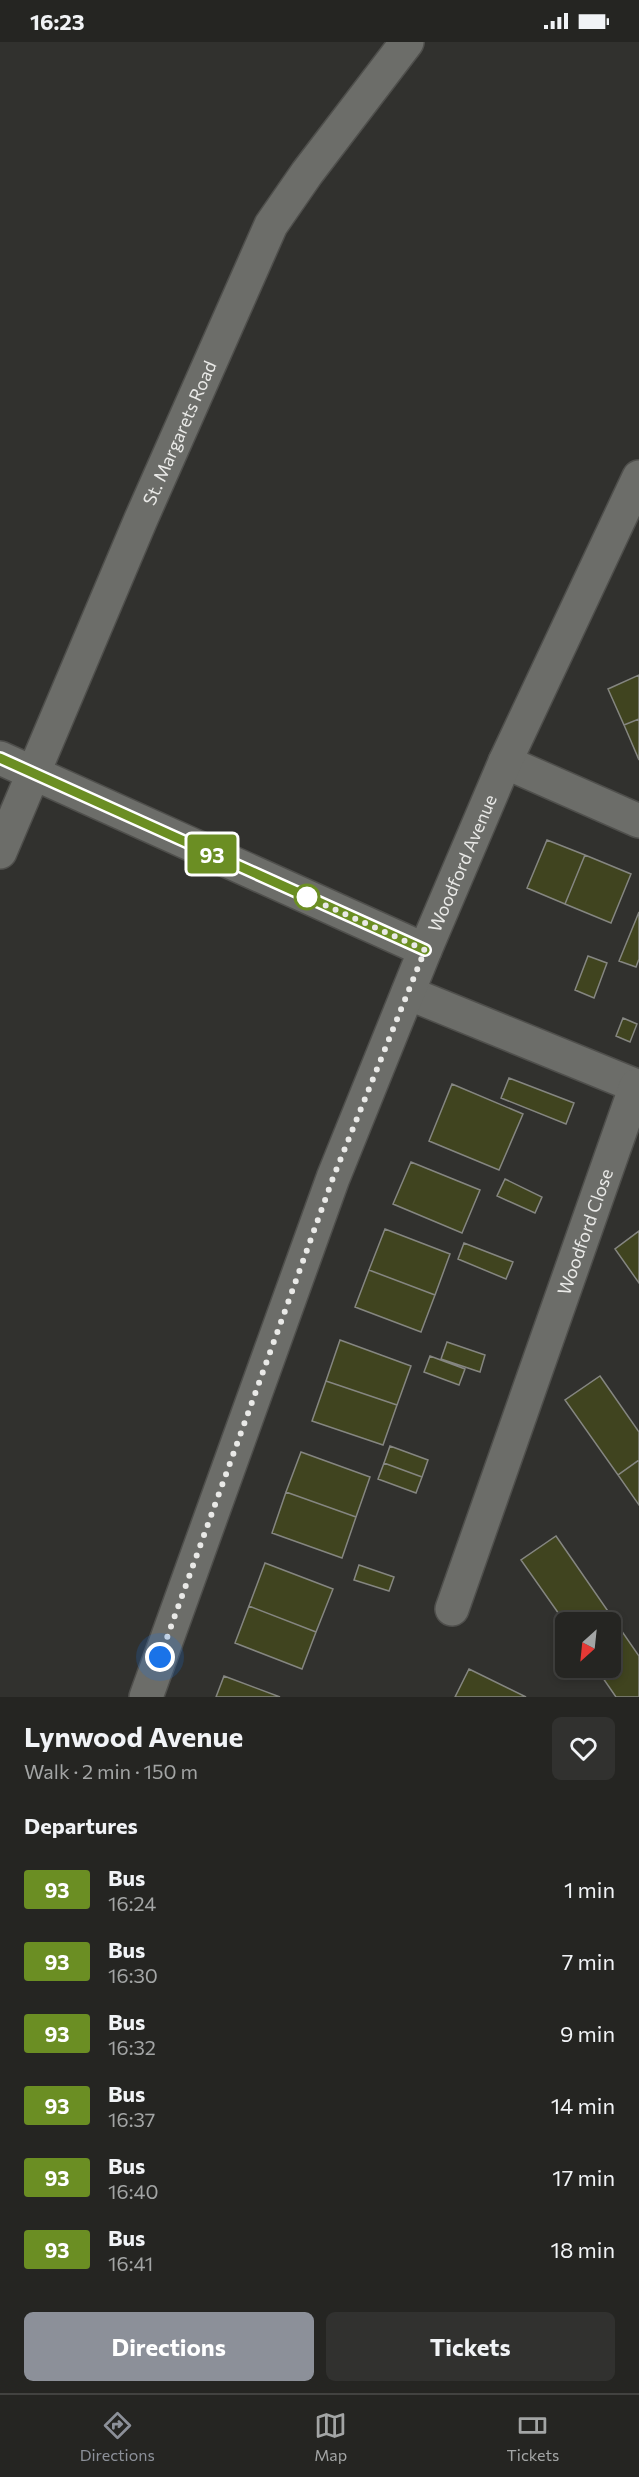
<!DOCTYPE html>
<html lang="en">
<head>
<meta charset="utf-8">
<style>
  body { margin:0; font-family:Commissioner,sans-serif; background:#31312f; color:#f1f3f6; height:100vh; display:flex; flex-direction:column; font-size:22px; white-space:nowrap }
  * { box-sizing:border-box; margin:0 }
  p { font-size:20px; color:#a3a5a5 }
  .icon { flex:none; width:33px; height:33px; fill:none; stroke:currentColor; stroke-width:2; stroke-linecap:round; stroke-linejoin:round }
  .map { position:relative; height:1655px; overflow:hidden }
  .details { display:flex; flex-direction:column; background:#252522; flex:1 }
  .details>* { flex:none }
  .badge { padding:0 12px; border-radius:4px; font-size:21px; line-height:39px }
  .needle { width:39px; rotate:207deg }
  .controls { position:absolute; left:555px; top:1570px; display:grid; gap:12px }
  .controls a { display:grid; place-items:center; width:66px; height:66px; border-radius:9px; background:#252522; box-shadow:0 3px 9px #0003,0 0 0 2px #424240; font-size:30px }
  .you { position:absolute; width:30px; height:30px; margin:-15px; border:4px solid #fff; border-radius:50%; background:#1a73e8; box-shadow:0 0 0 9px #1a73e833 }
  .map>.badge { position:absolute; translate:-50% -50%; box-shadow:0 0 0 3px #fff }
  h2 { padding:0 24px; font-size:22px; line-height:54px }
  .round { display:grid; place-items:center; flex:none; width:63px; height:63px; border-radius:9px; background:#31312f }
  .headline { display:flex; align-items:center; justify-content:space-between; height:102px; padding:0 24px }
  h1 { font-size:28px; font-weight:700; line-height:45px }
  .button { display:flex; gap:12px; margin-top:auto; padding:12px 24px }
  .button a { flex:1; height:69px; border-radius:9px; background:#8c9099; color:#fff; font-size:24px; font-weight:700; line-height:69px; text-align:center }
  .button a+a { background:#31312f; color:#f1f3f6 }
  ul { padding:0; list-style:none }
  li { display:flex; align-items:center; gap:18px; height:72px; padding:0 24px }
  li div { flex:1 }
  li b { display:block; font-size:22px }
  li em { font-style:normal }
  li .badge { min-width:66px; font-weight:700; text-align:center }
  .status { display:flex; justify-content:space-between; align-items:center; height:42px; padding:0 30px; background:#252522; direction:ltr }
  .status svg { height:16px; fill:currentColor }
  .tabs { display:flex; justify-content:space-around; align-items:center; height:84px; border-top:2px solid #424240; background:#252522; font-size:16px; color:#a3a5a5 }
  .tabs a { display:grid; justify-items:center; gap:3px }
  .tabs .active { color:#8c9099 }
  .map>svg:first-child { display:block }
  .building { fill:#40441f; stroke:#858681; stroke-width:1.5 }
  .lines { fill:none; stroke-linecap:round; stroke-linejoin:round }
  .minor-casing { stroke:#4f4f4c; stroke-width:36 }
  .minor { stroke:#6c6d69; stroke-width:33 }
  .line-casing { stroke:#fff; stroke-width:14 }
  .line { stroke:#6b8e23; stroke-width:9 }
  .walk { stroke:#e9e9e7; stroke-width:6; stroke-dasharray:0 10.8 }
  .stop-dot { fill:#fff; stroke:#6b8e23; stroke-width:3 }
  .labels { text-anchor:middle; dominant-baseline:central; stroke-width:4.5; stroke-linejoin:round; paint-order:stroke }
  .street-label { font-size:18px; fill:#e9e9e7; stroke:#272824 }
</style>
</head>
<body>
<div class="status"><b>16:23</b><svg viewBox="0 0 49 12"><path d="M0 12V9h3v3zM5 12V6h3v6zM10 12V3h3v9zM15 12V0h3v12zM26 1h20v11H26zM47 4h2v5h-2z"/></svg></div>
<div class="map">
<svg width="639" height="1655" viewBox="0 0 639 1655">
  <rect width="100%" height="100%" fill="#31312e"/>
  <path class="building" d="M639,633V677L624,683L608,647Z
    M639,677V718L624,683Z
    M547,798L585,813L565,862L527,846Z
    M585,813L631,832L611,881L565,862Z
    M639,870V917L636,925L619,919Z
    M588,914L607,921L594,956L575,948Z
    M623,976L637,982L630,1000L616,994Z
    M509,1036L574,1061L566,1082L501,1056Z
    M452,1042L523,1072L499,1128L429,1099Z
    M411,1120L480,1148L462,1191L393,1162Z
    M505,1137L542,1155L535,1171L497,1154Z
    M385,1187L450,1212L435,1253L369,1228Z
    M639,1189V1241L615,1207Z
    M464,1201L513,1220L506,1237L458,1217Z
    M369,1228L435,1253L421,1290L355,1265Z
    M340,1298L411,1324L397,1363L326,1339Z
    M447,1300L485,1313L480,1330L441,1317Z
    M430,1314L465,1327L459,1343L424,1330Z
    M600,1334L639,1390V1418L618,1433L565,1358Z
    M326,1339L397,1363L383,1403L312,1379Z
    M390,1404L428,1418L422,1435L384,1421Z
    M301,1410L370,1435L356,1475L286,1450Z
    M639,1418V1463L618,1433Z
    M384,1421L422,1435L416,1451L378,1437Z
    M286,1450L356,1475L342,1516L272,1491Z
    M556,1494L639,1614V1655H616L596,1626H610V1581L566,1582L521,1518Z
    M265,1521L333,1547L316,1590L249,1564Z
    M359,1523L394,1535L389,1549L354,1538Z
    M249,1564L316,1590L302,1627L235,1601Z
    M469,1627L526,1655H455Z
    M224,1634L280,1655H216Z"/>
  <g class="lines">
    <g class="minor-casing">
      <g id="minor">
        <path d="M0,716L425,908"/>
        <path d="M505,720L639,779"/>
        <path id="s1" d="M0,810L141,477L271,183L307,131L407,0"/>
        <path d="M408,951L639,1045"/>
        <path id="s2" d="M452,1567L636,1044"/>
        <path id="s3" d="M146,1655L333,1136L425,908L505,720L639,435"/>
      </g>
    </g>
    <use href="#minor" class="minor"/>
  </g>
  <g class="lines">
    <g class="line-casing">
      <path id="line" d="M0,716L425,908"/>
    </g>
    <use href="#line" class="line"/>
    <path class="walk" d="M160,1615L333,1136L425,908L307,855"/>
  </g>
  <circle class="stop-dot" cx="307" cy="855" r="12"/>
  <g class="labels">
    <g class="street-label">
      <text stroke="none"><textPath href="#s1" startOffset="456">St. Margarets Road</textPath></text>
      <text stroke="none"><textPath href="#s3" startOffset="892">Woodford Avenue</textPath></text>
      <text stroke="none"><textPath href="#s2" startOffset="400">Woodford Close</textPath></text>
    </g>
  </g>
</svg>
<div class="controls">
<a><svg class="needle" viewBox="-14 -14 28 28"><path d="M0-13l5 13h-10z" fill="#e53935"/><path d="M0 13l5-13h-10z" fill="#a3a5a5"/></svg></a>
</div>
<div class="you" style="left:160px;top:1615px"></div>
<b class="badge" style="left:212px;top:812px;background:#6b8e23;color:#fff">93</b>
</div>
<section class="details">
<div class="headline"><div><h1>Lynwood Avenue</h1><p>Walk · 2 min · 150 m</p></div><a class="round"><svg class="icon" aria-label="heart" viewBox="0 0 24 24"><path d="M12 20l-8-8c-3-5 5-10 8-4 3-6 11-1 8 4z"/></svg></a></div>
<h2>Departures</h2>
<ul>
<li><span class="badge" style="background:#6b8e23;color:#fff">93</span><div><b>Bus</b><p>16:24</p></div><em>1 min</em></li>
<li><span class="badge" style="background:#6b8e23;color:#fff">93</span><div><b>Bus</b><p>16:30</p></div><em>7 min</em></li>
<li><span class="badge" style="background:#6b8e23;color:#fff">93</span><div><b>Bus</b><p>16:32</p></div><em>9 min</em></li>
<li><span class="badge" style="background:#6b8e23;color:#fff">93</span><div><b>Bus</b><p>16:37</p></div><em>14 min</em></li>
<li><span class="badge" style="background:#6b8e23;color:#fff">93</span><div><b>Bus</b><p>16:40</p></div><em>17 min</em></li>
<li><span class="badge" style="background:#6b8e23;color:#fff">93</span><div><b>Bus</b><p>16:41</p></div><em>18 min</em></li>
</ul>
<div class="button"><a>Directions</a><a>Tickets</a></div>
</section>
<nav class="tabs">
<a class="active"><svg class="icon" aria-label="directions" viewBox="0 0 24 24"><path d="M12 3l9 9-9 9-9-9zM9 14v-3h6M13 9l2 2-2 2"/></svg>Directions</a>
<a><svg class="icon" aria-label="map" viewBox="0 0 24 24"><path d="M3 6l6-2 6 2 6-2v14l-6 2-6-2-6 2zM9 4v14M15 6v14"/></svg>Map</a>
<a><svg class="icon" aria-label="tickets" viewBox="0 0 24 24"><path d="M3 7h18v10H3zM15 7v10"/></svg>Tickets</a>
</nav>
</body>
</html>
